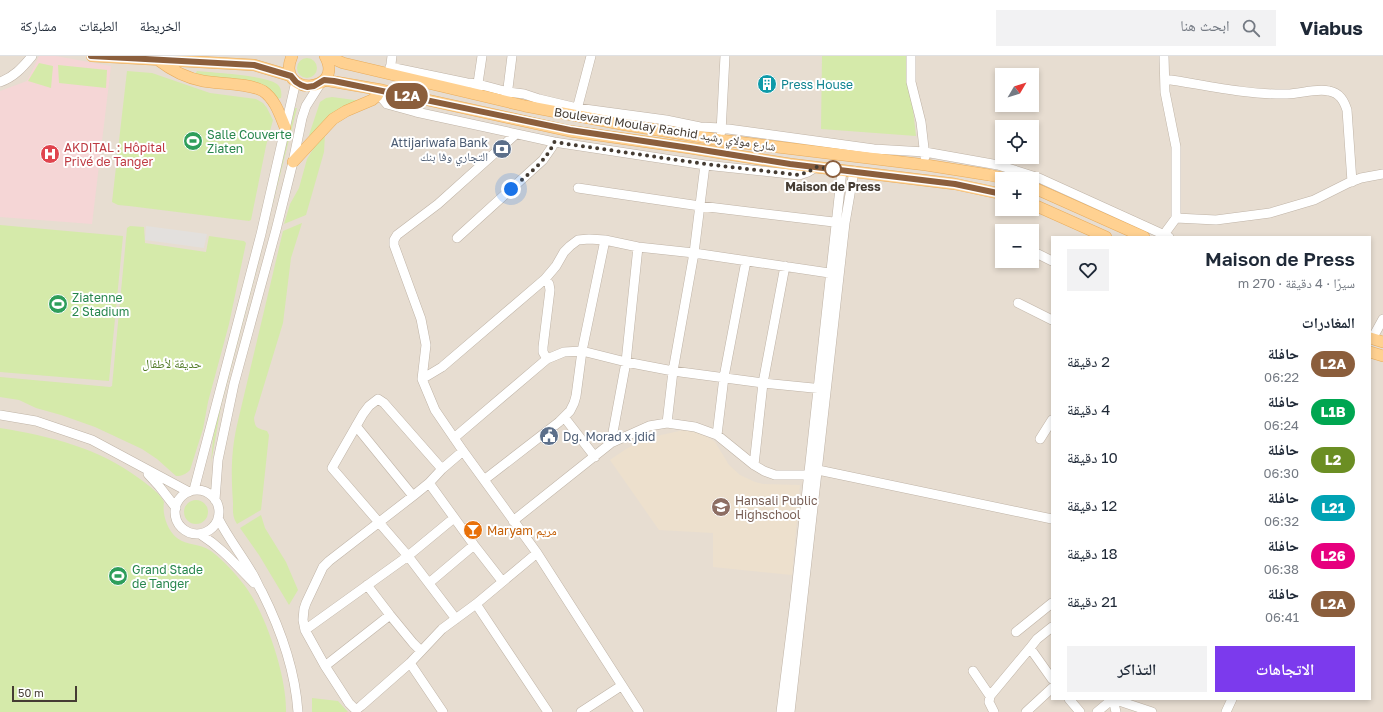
<!DOCTYPE html>
<html lang="ar">
<head>
<meta charset="utf-8">
<style>
  body { margin:0; font-family:"Golos Text","Noto Naskh Arabic",sans-serif; background:#f2f2f3; color:#1f2937; direction:rtl; height:100vh; display:flex; flex-direction:column; font-size:15px; white-space:nowrap }
  * { box-sizing:border-box; margin:0 }
  p { font-size:13px; color:#747a83 }
  .icon { flex:none; width:22px; height:22px; fill:none; stroke:currentColor; stroke-width:2; stroke-linecap:round; stroke-linejoin:round }
  .map { position:relative; flex:1; overflow:hidden; direction:ltr }
  .sheet { position:absolute; left:1051px; top:180px; width:320px; height:464px; display:flex; flex-direction:column; background:#fff; border-radius:0px; box-shadow:0 2px 6px #0003; direction:rtl }
  .sheet>* { flex:none }
  .badge { padding:0 8px; border-radius:13px; font-size:14px; line-height:26px }
  .needle { width:26px; rotate:52deg }
  .fabs { position:absolute; left:995px; top:12px; display:grid; gap:8px }
  .fabs a { display:grid; place-items:center; width:44px; height:44px; border-radius:0px; background:#fff; box-shadow:0 2px 6px #0003; font-size:20px }
  .scale { position:absolute; left:12px; bottom:10px; width:65px; box-sizing:border-box; padding-left:4px; border:2px solid #453c33; border-top:0; font-size:11px; line-height:14px; white-space:nowrap; color:#453c33; -webkit-text-stroke:3px #fff; paint-order:stroke }
  .you { position:absolute; width:20px; height:20px; margin:-10px; border:3px solid #fff; border-radius:50%; background:#1a73e8; box-shadow:0 0 0 6px #1a73e833 }
  .map>.badge { position:absolute; translate:-50% -50%; box-shadow:0 0 0 2px #fff }
  h2 { padding:0 16px; font-size:15px; line-height:36px }
  .round { display:grid; place-items:center; flex:none; width:42px; height:42px; border-radius:0px; background:#f2f2f3 }
  .summary { display:flex; align-items:center; justify-content:space-between; height:68px; padding:0 16px }
  h1 { font-size:19px; font-weight:600; line-height:30px }
  .button { display:flex; gap:8px; margin-top:auto; padding:8px 16px }
  .button a { flex:1; height:46px; border-radius:0px; background:#7c3aed; color:#fff; font-size:16px; font-weight:600; line-height:46px; text-align:center }
  .button a+a { background:#f2f2f3; color:#1f2937 }
  ul { padding:0; list-style:none }
  li { display:flex; align-items:center; gap:12px; height:48px; padding:0 16px }
  li div { flex:1 }
  li b { display:block; font-size:15px }
  li em { font-style:normal }
  li .badge { min-width:44px; font-weight:700; text-align:center }
  header { display:flex; align-items:center; gap:24px; box-sizing:border-box; height:56px; padding:0 20px; background:#fff; border-bottom:1px solid #e0e1e3 }
  header strong { font-size:19px }
  nav { display:flex; gap:22px; margin-inline-start:auto; font-size:14px }
  .search { width:280px; height:36px; background:#f2f2f3; display:flex; align-items:center; gap:10px; box-sizing:border-box; padding:0 14px; border-radius:0px; color:#747a83; font-size:15px }
  .map>svg:first-child { display:block }
  .residential { fill:#e7ddd1; fill-rule:evenodd }
  .education { fill:#ede0cd }
  .medical { fill:#f5d6d6 }
  .green { fill:#d5eaaa }
  .parking { fill:#e3e0dd }
  .lines { fill:none; stroke-linecap:round; stroke-linejoin:round }
  .minor-casing { stroke:#bfb3a6; stroke-width:10 }
  .major-casing { stroke:#e9ac5b; stroke-width:12 }
  .minor { stroke:#fff; stroke-width:9 }
  .major { stroke:#ffd191; stroke-width:11 }
  .line-casing { stroke:#fff; stroke-width:9 }
  .line { stroke:#8b5e3c; stroke-width:6 }
  .walk { stroke:#453c33; stroke-width:4; stroke-dasharray:0 7.2 }
  .stop-dot { fill:#fff; stroke:#8b5e3c; stroke-width:2 }
  .labels { text-anchor:middle; dominant-baseline:central; stroke-width:4; stroke-linejoin:round; paint-order:stroke }
  .culture-label { font-size:12px; fill:#0d838f; stroke:#fff; text-anchor:start }
  .street-label { font-size:12px; fill:#453c33; stroke:#fff }
  .leisure-label { font-size:12px; fill:#27864d; stroke:#fff; text-anchor:start }
  .service-label { font-size:12px; fill:#4e5e75; stroke:#fff; text-anchor:end }
  .health-label { font-size:12px; fill:#be3a42; stroke:#fff; text-anchor:start }
  .stop-label { font-size:12px; font-weight:bold; fill:#453c33; stroke:#fff }
  .park-label { font-size:12px; fill:#507924; stroke:#fff }
  .education-label { font-size:12px; fill:#785e54; stroke:#fff; text-anchor:start }
  .food-label { font-size:12px; fill:#c56008; stroke:#fff; text-anchor:start }
</style>
</head>
<body>
<header>
<strong>Viabus</strong>
<div class="search"><svg class="icon" aria-label="search" viewBox="0 0 24 24"><circle cx="10" cy="10" r="6"/><path d="M15 15l6 6"/></svg>ابحث هنا</div>
<nav><a>الخريطة</a><a>الطبقات</a><a>مشاركة</a></nav>
</header>
<div class="map">
<svg width="1383" height="656" viewBox="0 0 1383 656">
  <rect width="100%" height="100%" fill="#f3ece4"/>
  <path class="residential" d="M0,0H1383V656H0ZM1002,19H1032V49H1002ZM1002,71H1032V101H1002ZM1002,123H1032V153H1002ZM1002,175H1032V205H1002ZM1052,181H1370V643H1052Z"/>
  <path class="education" d="M684,374L699,377L708,381L715,386L729,409L740,419L755,426L763,428L800,429L792,519L713,511V477L659,474L610,404L626,393L641,385L661,379Z"/>
  <path class="medical" d="M39,0H56L111,10L92,168L0,161V35L27,25Z"/>
  <path class="green" d="M822,0H907L916,80L821,73Z
    M297 12a10 10 0 1 1 20 0a10 10 0 1 1-20 0Z
    M39,7L53,10L51,32L28,25Z
    M58,9L107,14L106,32L59,27Z
    M127,15L152,17L210,37L256,43L263,47L267,52L273,64L266,90L251,164L249,165L129,150L118,149L112,146Z
    M197,15C215,17 264,19 277,28C281,31 282,37 281,42L277,43L195,18Z
    M332,41L362,45L310,80L309,79L320,46L326,42Z
    M295,52H297L269,163Z
    M325,78L324,96L306,159L284,168L290,148L299,132L307,103L315,90Z
    M302,167L291,202L283,267L254,362C255,373 258,372 267,375L269,379L261,454L237,468C232,461 233,454 233,447C231,419 231,396 237,369L283,175Z
    M0,169L123,180L109,325L0,316Z
    M130,170L144,171L145,187L206,196L209,180L244,185L246,187L229,268L208,346L203,373L190,414C186,418 182,420 176,420L157,403L142,393L95,371L61,359L36,352L19,344L0,341V321L110,331L112,330L127,172Z
    M264,186L221,350L211,407L213,383L220,350Z
    M0,372C50,380 99,392 140,423C149,430 159,436 164,446C162,458 167,474 177,482C187,490 200,487 211,495C223,504 235,517 245,530C266,558 287,621 286,656H0Z
    M184 456a12 12 0 1 1 24 0a12 12 0 1 1-24 0Z
    M261,459L265,472L286,506L298,534L289,549L259,499L240,472Z
    M312,642L338,645L348,656H312Z"/>
  <path class="parking" d="M146,170L207,178L204,192L145,184Z"/>
  <g class="lines">
    <g class="minor-casing">
      <path id="minor" d="M911,0V26L921,66L925,101
        M390,11L467,27L478,28L508,36L524,38L539,43L577,52L666,64L700,71L721,72L874,93L925,96L998,109L1039,122L1169,181
        M390,16L392,0
        M1165,23C1205,29 1246,39 1287,38C1300,38 1316,32 1329,35C1340,37 1344,45 1347,54L1352,126
        M0,26C14,21 22,12 32,0
        M382,34V42L387,48L416,56L554,86L705,109L799,119L808,116L816,111
        M477,34L482,0
        M507,40L512,0
        M576,57L591,0
        M721,76L725,0
        M516,78L438,148L397,179L394,184V189L421,263L426,289L422,323L435,354L463,395L537,497L639,656
        M578,132L700,150L842,167
        M1176,162L1216,164L1270,157L1314,144L1348,127L1361,122L1383,118
        M1164,181L1165,177L1176,162V91L1165,36L1164,0
        M457,182L543,104L552,91L554,86
        M1032,195L1052,205
        M545,223L549,228L550,234L543,291V296L547,303
        M1018,247L1052,264
        M1372,283L1383,263
        M422,323L442,311L545,223L556,210L564,196L570,190L578,184L589,183L605,184L638,191L694,197L836,218
        M0,359L36,365L92,384L189,436
        M564,361L595,401
        M667,367L673,315L694,197L705,109
        M356,370L413,440
        M717,379L724,321L746,205
        M454,382L547,303L564,296L582,295L626,306L673,315L763,327L823,333
        M1040,383L1052,364
        M611,387L626,306L638,191
        M463,395L442,413L429,427L413,440L329,505L323,511L306,547L304,553L303,564L305,574L325,610L349,647L354,652L357,653L361,650L410,607L442,573L476,548L537,497
        M754,409L763,327L785,210
        M442,413L384,347L378,343L369,350L363,358L332,412L408,500L456,563
        M818,414L1052,463
        M148,418L159,430L176,452
        M484,424L559,366L570,355L574,347L576,340L582,295L605,184
        M429,427L474,489L502,525
        M194,434L261,178L296,25
        M175 456a22 22 0 1 1 44 0a22 22 0 1 1-44 0Z
        M215,444L218,404L234,328L276,174L293,106L302,62L306,50L320,28
        M218,462C228,482 241,498 252,517C256,523 258,530 262,536C281,574 295,613 298,656
        M513,465L611,387L649,370L667,367L695,371L717,379L754,409L764,415L775,419H814
        M200,478C222,492 236,509 254,527
        M429,527L474,489
        M367,529L390,559L413,587L421,595
        M476,548L548,656
        M1052,571L1037,583L1030,592L1052,623
        M305,574L408,500L454,462
        M1016,576L1052,547
        M410,607L443,656
        M325,610L390,559
        M973,615L990,640L989,646L994,656
        M990,640L1030,592
        M1069,643L1080,656
        M1113,643L1116,656
        M581,656L621,630
        M781,656L795,544L842,114
        M790,656L845,167L854,115
        M1026,656L1052,632
        M1097,656L1109,646L1116,644L1152,656
        M1226,656L1232,643"/>
    </g>
    <g class="major-casing">
      <path id="major" d="M92,0L254,9L291,20
        M292,0C274,41 346,38 325,0
        M327,0L343,7L525,50L626,69L720,84L926,109L989,119L1008,123
        M158,4C171,14 186,22 203,25C218,28 250,27 263,35C275,43 280,59 285,71
        M324,24L382,34L569,75L690,92L790,108L955,128L1002,138
        M293,106L333,63L346,55L372,44L377,40L380,34
        M1032,131L1144,181
        M1032,148L1106,181
        M1370,282L1383,286
        M1370,296L1383,300"/>
    </g>
    <use href="#minor" class="minor"/>
    <use href="#major" class="major"/>
  </g>
  <g class="lines">
    <g class="line-casing">
      <path id="line" d="M91,0L254,9L291,20L296,26L301,29L307,31L314,30L324,24L334,25L570,74L690,92L790,108L955,128L1002,138"/>
    </g>
    <use href="#line" class="line"/>
    <path class="walk" d="M511,133C526,120 547,105 554,86L705,108L799,119L808,116L816,111L833,113"/>
  </g>
  <defs>
    <g id="building-disc" transform="scale(1)"><circle r="9.5" fill="#0f9aa8" stroke="#fff"/><path d="M-4-6H4V6H1V3H-1V6H-4ZM-2.5-4.3h1.7v1.8h-1.7ZM.8-4.3h1.7v1.8H.8ZM-2.5-1h1.7V.8h-1.7ZM.8-1h1.7V.8H.8Z" fill="#fff"/></g>
    <g id="stadium-disc" transform="scale(1)"><circle r="9.5" fill="#2e9e5b" stroke="#fff"/><path d="M0-5a6.5 5 0 1 0 0 10a6.5 5 0 1 0 0-10ZM-3.5-1.8h7v3.6h-7Z" fill="#fff"/></g>
    <g id="bank-disc" transform="scale(1)"><circle r="9.5" fill="#5c6f8a" stroke="#fff"/><path d="M-6-4H6V4H-6ZM0-2.3a2.3 2.3 0 1 0 0 4.6a2.3 2.3 0 1 0 0-4.6Z" fill="#fff"/></g>
    <g id="hospital-disc" transform="scale(1)"><circle r="9.5" fill="#e0444e" stroke="#fff"/><path d="M-5-5h3v3.5h4V-5h3V5h-3V1.5h-4V5h-3Z" fill="#fff"/></g>
    <g id="civic-disc" transform="scale(1)"><circle r="9.5" fill="#5c6f8a" stroke="#fff"/><path d="M-.6-6.5H3V-4.5H.6V-3L4-1V1h2V6H-6V1h2V-1L-.6-3ZM-1.2 2.5V6h2.4V2.5Z" fill="#fff"/></g>
    <g id="school-disc" transform="scale(1)"><circle r="9.5" fill="#8d6e63" stroke="#fff"/><path d="M0-5L7-2L0 1L-7-2ZM-4 1L0 2.5L4 1V4Q0 6-4 4Z" fill="#fff"/></g>
    <g id="bar-disc" transform="scale(1)"><circle r="9.5" fill="#e8710a" stroke="#fff"/><path d="M-6-5H6L.8 .8V4.5H3.5V6h-7V4.5H-.8V.8Z" fill="#fff"/></g>
  </defs>
  <g fill-rule="evenodd">
    <use href="#building-disc" x="767" y="28"/>
    <use href="#stadium-disc" x="193" y="85"/>
    <use href="#bank-disc" x="502" y="93"/>
    <use href="#hospital-disc" x="50" y="98"/>
    <use href="#stadium-disc" x="58" y="248"/>
    <use href="#civic-disc" x="549" y="380"/>
    <use href="#school-disc" x="721" y="451"/>
    <use href="#bar-disc" x="473" y="474"/>
    <use href="#stadium-disc" x="118" y="520"/>
  </g>
  <circle class="stop-dot" cx="833" cy="113" r="8"/>
  <g class="labels">
    <g class="culture-label">
      <text x="781" y="28">Press House</text>
    </g>
    <g class="street-label">
      <text transform="translate(665 73) rotate(9)">Boulevard Moulay Rachid شارع مولاي رشيد</text>
    </g>
    <g class="leisure-label">
      <text x="207" y="78">Salle Couverte<tspan x="207" dy="14">Ziaten</tspan></text>
      <text x="72" y="241">Ziatenne<tspan x="72" dy="14">2 Stadium</tspan></text>
      <text x="132" y="513">Grand Stade<tspan x="132" dy="14">de Tanger</tspan></text>
    </g>
    <g class="service-label">
      <text x="488" y="86">Attijariwafa Bank<tspan x="488" dy="14">التجاري وفا بنك</tspan></text>
      <text x="563" y="380" text-anchor="start">Dg. Morad x jdid</text>
    </g>
    <g class="health-label">
      <text x="64" y="91">AKDITAL : Hôpital<tspan x="64" dy="14">Privé de Tanger</tspan></text>
    </g>
    <g class="stop-label">
      <text x="833" y="130">Maison de Press</text>
    </g>
    <g class="park-label">
      <text x="172" y="307">حديقة لأطفال</text>
    </g>
    <g class="education-label">
      <text x="735" y="444">Hansali Public<tspan x="735" dy="14">Highschool</tspan></text>
    </g>
    <g class="food-label">
      <text x="487" y="474">Maryam مريم</text>
    </g>
  </g>
</svg>
<div class="fabs">
<a><svg class="needle" viewBox="-14 -14 28 28"><path d="M0-13l5 13h-10z" fill="#e53935"/><path d="M0 13l5-13h-10z" fill="#747a83"/></svg></a>
<a><svg class="icon" aria-label="locate" viewBox="0 0 24 24"><circle cx="12" cy="12" r="6"/><path d="M12 2v4M12 18v4M2 12h4M18 12h4"/></svg></a>
<a>+</a>
<a>−</a>
</div>
<div class="scale">50 m</div>
<div class="you" style="left:511px;top:133px"></div>
<b class="badge" style="left:407px;top:40px;background:#8b5e3c;color:#fff">L2A</b>
<section class="sheet">
<div class="summary"><div><h1>Maison de Press</h1><p>سيرًا · 4 دقيقة · 270 m</p></div><a class="round"><svg class="icon" aria-label="heart" viewBox="0 0 24 24"><path d="M12 20l-8-8c-3-5 5-10 8-4 3-6 11-1 8 4z"/></svg></a></div>
<h2>المغادرات</h2>
<ul>
<li><span class="badge" style="background:#8b5e3c;color:#fff">L2A</span><div><b>حافلة</b><p>06:22</p></div><em>2 دقيقة</em></li>
<li><span class="badge" style="background:#00a651;color:#fff">L1B</span><div><b>حافلة</b><p>06:24</p></div><em>4 دقيقة</em></li>
<li><span class="badge" style="background:#6b8e23;color:#fff">L2</span><div><b>حافلة</b><p>06:30</p></div><em>10 دقيقة</em></li>
<li><span class="badge" style="background:#00a3b4;color:#fff">L21</span><div><b>حافلة</b><p>06:32</p></div><em>12 دقيقة</em></li>
<li><span class="badge" style="background:#e6007e;color:#fff">L26</span><div><b>حافلة</b><p>06:38</p></div><em>18 دقيقة</em></li>
<li><span class="badge" style="background:#8b5e3c;color:#fff">L2A</span><div><b>حافلة</b><p>06:41</p></div><em>21 دقيقة</em></li>
</ul>
<div class="button"><a>الاتجاهات</a><a>التذاكر</a></div>
</section>
</div>
</body>
</html>
